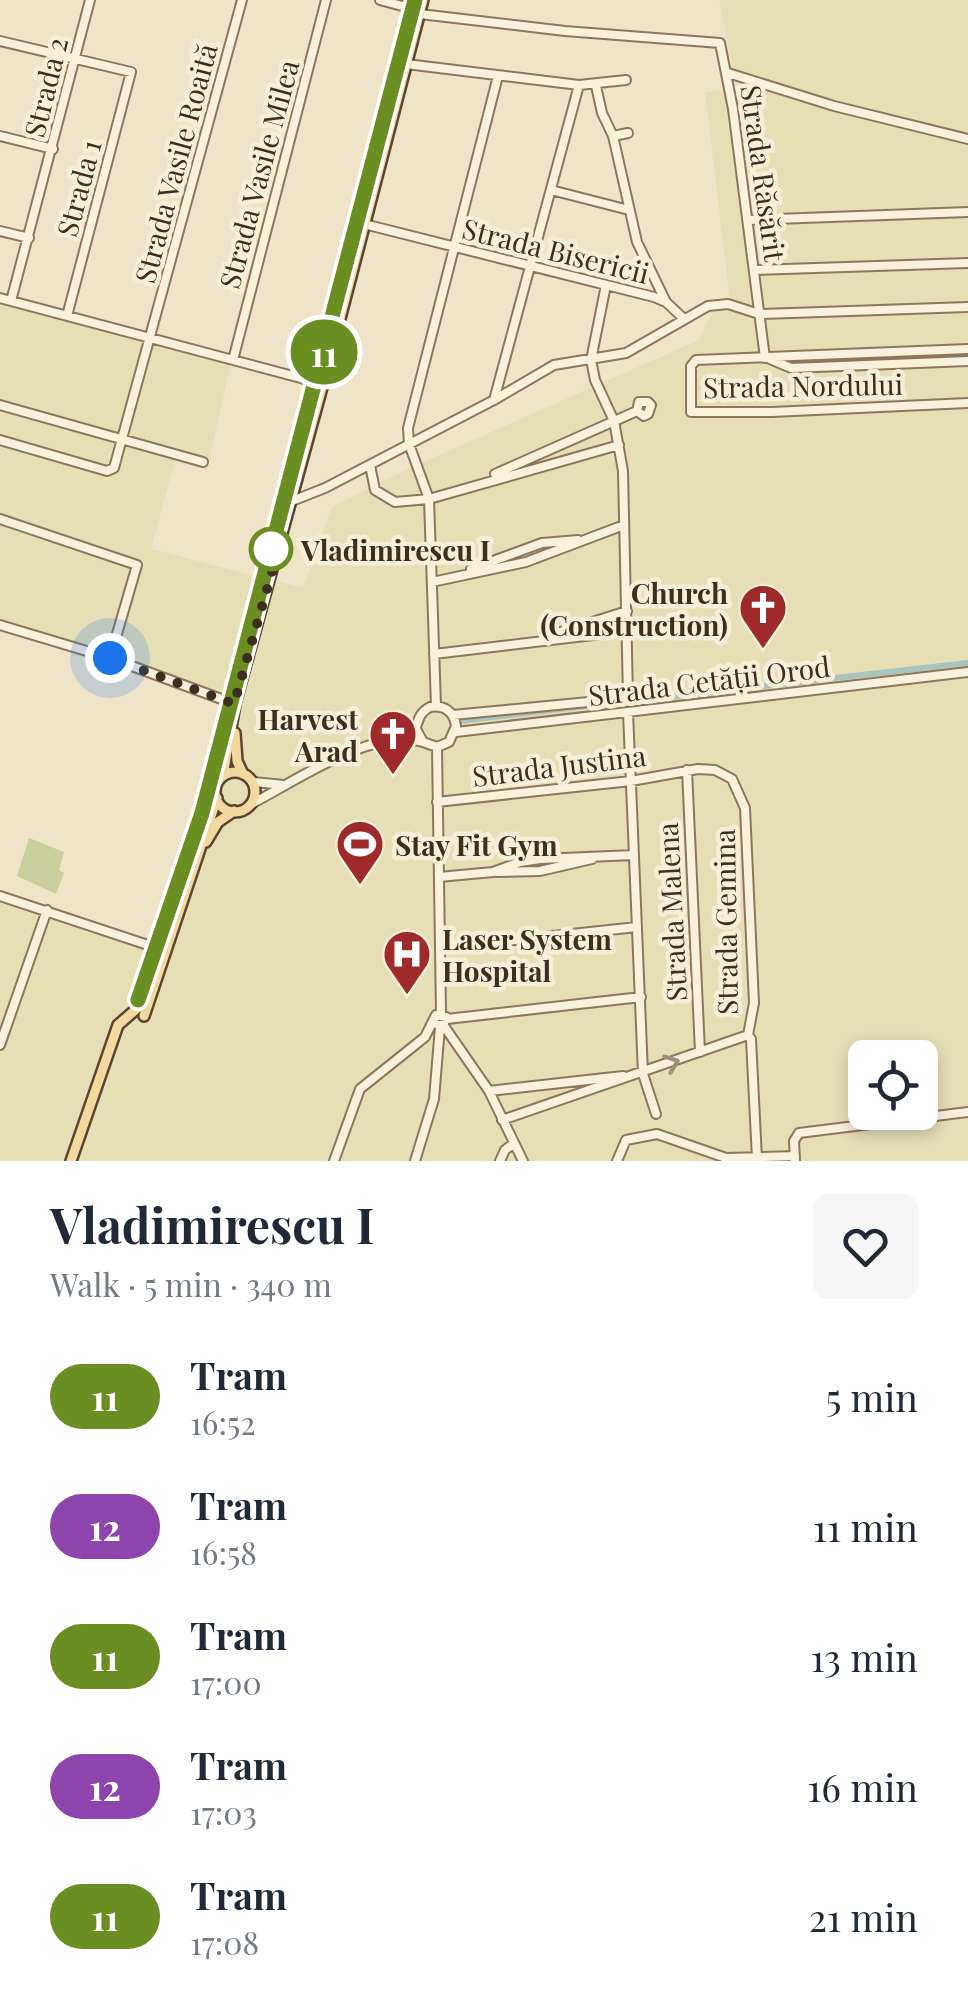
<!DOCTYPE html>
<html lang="en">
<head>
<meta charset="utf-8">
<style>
  body { margin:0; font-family:"Playfair Display",serif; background:#f6f6f7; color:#1f2937; height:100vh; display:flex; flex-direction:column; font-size:38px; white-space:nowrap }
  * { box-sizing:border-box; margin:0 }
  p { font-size:32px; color:#747a83 }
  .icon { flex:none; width:55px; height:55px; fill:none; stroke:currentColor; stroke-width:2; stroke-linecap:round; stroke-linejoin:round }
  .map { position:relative; height:1161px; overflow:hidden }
  .side { display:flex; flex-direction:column; background:#fff; flex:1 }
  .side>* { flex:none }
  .badge { padding:0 20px; border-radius:32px; font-size:35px; line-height:65px }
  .tools { position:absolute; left:848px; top:1040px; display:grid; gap:20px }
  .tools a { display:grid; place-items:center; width:90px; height:90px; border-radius:15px; background:#fff; box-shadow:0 5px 15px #0003; font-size:50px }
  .you { position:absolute; width:50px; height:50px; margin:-25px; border:8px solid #fff; border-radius:50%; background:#1a73e8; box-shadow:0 0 0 15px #1a73e833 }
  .map>.badge { position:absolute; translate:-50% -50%; box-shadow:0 0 0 5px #fff }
  .round { display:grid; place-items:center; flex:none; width:105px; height:105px; border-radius:15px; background:#f6f6f7 }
  .summary { display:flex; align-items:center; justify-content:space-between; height:170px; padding:0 50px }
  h1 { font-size:48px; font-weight:700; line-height:75px }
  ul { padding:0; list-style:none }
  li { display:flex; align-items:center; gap:30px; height:130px; padding:0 50px }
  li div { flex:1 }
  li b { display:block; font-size:38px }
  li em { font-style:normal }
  li .badge { min-width:110px; font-weight:700; text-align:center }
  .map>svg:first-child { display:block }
  .farmland { fill:#e6deb5; fill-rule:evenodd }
  .green { fill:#c9cf9b }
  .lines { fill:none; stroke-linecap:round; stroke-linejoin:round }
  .canal { stroke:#a9c4bc; stroke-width:6 }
  .minor-casing { stroke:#8d765c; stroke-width:12 }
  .major-casing { stroke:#5b4430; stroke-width:14 }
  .minor { stroke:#faf1dc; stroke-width:8 }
  .major { stroke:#f3d9a0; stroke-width:9 }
  .tram { stroke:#3d2e20; stroke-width:2.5 }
  .oneway { stroke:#9c907e }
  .line-casing { stroke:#fff; stroke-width:22 }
  .line { stroke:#6b8e23; stroke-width:15 }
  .walk { stroke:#3d2e20; stroke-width:10; stroke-dasharray:0 18 }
  .stop-dot { fill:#fff; stroke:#6b8e23; stroke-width:5 }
  .labels { text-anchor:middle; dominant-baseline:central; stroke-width:9; stroke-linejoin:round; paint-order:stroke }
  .street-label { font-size:28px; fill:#3d2e20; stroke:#f7eed8 }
  .stop-label { font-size:28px; font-weight:bold; fill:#3d2e20; stroke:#f7eed8; text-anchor:start }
  .poi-label { font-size:28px; font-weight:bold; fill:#3d2e20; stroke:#f7eed8; text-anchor:end }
</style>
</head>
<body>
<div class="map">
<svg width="968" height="1161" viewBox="0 0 968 1161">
  <rect width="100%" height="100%" fill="#f0e4c8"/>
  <path class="farmland" d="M719,0H968V1161H0V902L143,950L194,848L231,708L199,695L201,686L0,619V298L231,363L207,470L175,461L151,549L303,588L332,507L410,468L699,340L713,311L731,309L705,92L737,89ZM865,1058H920V1112H865Z"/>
  <path class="green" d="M29,838L64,852L59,870L64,873L56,894L17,876Z"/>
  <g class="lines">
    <path class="canal" d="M659,698L968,663
      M459,721L602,704"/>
    <g class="minor-casing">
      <path id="minor" d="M380,0L420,11
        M420,14L565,31L720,43L733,109L765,358
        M0,41L131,72L67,316
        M406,64L579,85L626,80
        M728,73L834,106L968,139
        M596,86L602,113L613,136L637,242L666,302
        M0,136L53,149
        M613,136L628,133
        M551,190L629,210
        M748,220L968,212
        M364,224L654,297L666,302L683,318
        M0,231L29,238
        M754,270L968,263
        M606,285L591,360L595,380L614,421L623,471L628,697
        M0,298L323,384
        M11,301L90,0
        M968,349L696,360L691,366V412H772L968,403
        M770,359L791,368L968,361
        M233,360L326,0
        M494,400L579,85
        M0,405L203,462
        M0,440L107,471L114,468L242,0
        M370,465L375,490L395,502L429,499L619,445
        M495,474L637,411L639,402H648L651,405L648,414L644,416L637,411
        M292,501L325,488L494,400L554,365L626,353L708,306L728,304L759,314L968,307
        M0,519L137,565L110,658
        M471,569L542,543L578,540
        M432,582L526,562L624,525
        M0,625L110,658L235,704
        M545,637L627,611
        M434,654L627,631
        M436,706L429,499L409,444L408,428L498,76
        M628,712L643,1074L656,1114
        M453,715L661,695
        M456,732L968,672
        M409,738C420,729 414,715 430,707C444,705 454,711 456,726L449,742L437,747L423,742L416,729
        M437,747L441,1013
        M687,770L700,1052
        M253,782L284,785
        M437,802L631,781L698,769L715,770L732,779L745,808L754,1003L748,1035
        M251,804C296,781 372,727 423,742
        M497,872L540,871L592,859
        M439,877L493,872L520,862L540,859L634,855
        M0,896L166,951
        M441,948L637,927
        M447,1019L641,997
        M444,1026L489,1091L523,1161
        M748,1035L751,1039L757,1159
        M0,1045L47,910
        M489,1091L623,1076
        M502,1120L748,1035
        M334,1161L360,1089L425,1037L436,1015L446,1017L443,1026L434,1023
        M415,1161L434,1099L440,1027
        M500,1161L505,1150L513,1144
        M617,1161L626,1140L657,1134L726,1158L795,1156
        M795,1161L794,1141L799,1133L968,1112"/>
    </g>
    <g class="major-casing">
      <path id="major" d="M235,733L237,761L243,774
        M215 792a20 20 0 1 1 40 0a20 20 0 1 1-40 0Z
        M223,776L235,704L323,384L423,0
        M206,842L218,822L234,811
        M144,1016L217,798
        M71,1161L118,1025L149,998"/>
    </g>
    <use href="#minor" class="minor"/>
    <use href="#major" class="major"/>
    <path class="tram" d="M138,1000L202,813L415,0"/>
  </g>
  <defs><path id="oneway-chevron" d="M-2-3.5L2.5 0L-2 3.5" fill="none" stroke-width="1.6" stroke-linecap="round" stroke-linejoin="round" transform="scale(2.5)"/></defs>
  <use class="oneway" href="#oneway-chevron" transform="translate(672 1063) rotate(-20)"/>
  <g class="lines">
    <g class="line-casing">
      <path id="line" d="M138,1000L202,813L415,0"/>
    </g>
    <use href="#line" class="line"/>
    <path class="walk" d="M110,658L234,704L274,565L271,549"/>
  </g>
  <defs>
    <g id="church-pin" transform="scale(2.5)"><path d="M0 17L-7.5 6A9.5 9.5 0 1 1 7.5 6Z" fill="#9e2a2b" stroke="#f7eed8"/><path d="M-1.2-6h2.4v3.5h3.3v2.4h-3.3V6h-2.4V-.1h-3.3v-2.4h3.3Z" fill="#fff"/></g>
    <g id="stadium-pin" transform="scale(2.5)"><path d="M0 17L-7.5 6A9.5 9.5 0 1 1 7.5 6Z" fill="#9e2a2b" stroke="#f7eed8"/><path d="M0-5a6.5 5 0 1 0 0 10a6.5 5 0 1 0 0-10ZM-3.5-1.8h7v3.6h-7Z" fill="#fff"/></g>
    <g id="hospital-pin" transform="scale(2.5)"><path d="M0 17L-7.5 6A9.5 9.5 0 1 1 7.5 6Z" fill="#9e2a2b" stroke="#f7eed8"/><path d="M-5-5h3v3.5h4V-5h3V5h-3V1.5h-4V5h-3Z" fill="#fff"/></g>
  </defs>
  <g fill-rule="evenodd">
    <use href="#church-pin" x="763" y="608"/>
    <use href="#church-pin" x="393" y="734"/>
    <use href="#stadium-pin" x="360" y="844"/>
    <use href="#hospital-pin" x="407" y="954"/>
  </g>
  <circle class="stop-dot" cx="271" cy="549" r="20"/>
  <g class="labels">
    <g class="street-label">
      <text transform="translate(45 87) rotate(-76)">Strada 2</text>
      <text transform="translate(175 163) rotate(-75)">Strada Vasile Roaită</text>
      <text transform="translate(764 173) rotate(82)">Strada Răsărit</text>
      <text transform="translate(258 174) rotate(-75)">Strada Vasile Milea</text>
      <text transform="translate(78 188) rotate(-75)">Strada 1</text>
      <text transform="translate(556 250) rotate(14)">Strada Bisericii</text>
      <text transform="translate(803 385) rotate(-1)">Strada Nordului</text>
      <text transform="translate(709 680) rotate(-7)">Strada Cetății Orod</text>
      <text transform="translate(559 765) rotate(-7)">Strada Justina</text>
      <text transform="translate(671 912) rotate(-93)">Strada Malena</text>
      <text transform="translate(725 922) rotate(-91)">Strada Gemina</text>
    </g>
    <g class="stop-label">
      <text x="301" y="549">Vladimirescu I</text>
    </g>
    <g class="poi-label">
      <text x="728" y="592">Church<tspan x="728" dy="32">(Construction)</tspan></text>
      <text x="358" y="718">Harvest<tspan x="358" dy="32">Arad</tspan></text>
      <text x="395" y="844" text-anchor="start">Stay Fit Gym</text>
      <text x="442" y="938" text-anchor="start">Laser System<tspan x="442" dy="32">Hospital</tspan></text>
    </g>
  </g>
</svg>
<div class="tools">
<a><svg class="icon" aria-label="locate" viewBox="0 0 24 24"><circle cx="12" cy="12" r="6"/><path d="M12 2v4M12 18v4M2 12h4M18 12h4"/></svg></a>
</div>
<div class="you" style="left:110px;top:658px"></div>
<b class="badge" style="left:324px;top:352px;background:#6b8e23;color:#fff">11</b>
</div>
<section class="side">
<div class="summary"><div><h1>Vladimirescu I</h1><p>Walk · 5 min · 340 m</p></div><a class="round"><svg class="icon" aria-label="heart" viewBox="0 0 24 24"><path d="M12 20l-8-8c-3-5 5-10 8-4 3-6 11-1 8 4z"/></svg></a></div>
<ul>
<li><span class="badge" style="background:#6b8e23;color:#fff">11</span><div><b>Tram</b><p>16:52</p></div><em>5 min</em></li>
<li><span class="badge" style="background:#8e44ad;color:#fff">12</span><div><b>Tram</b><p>16:58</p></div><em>11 min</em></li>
<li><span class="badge" style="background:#6b8e23;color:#fff">11</span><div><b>Tram</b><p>17:00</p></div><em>13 min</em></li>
<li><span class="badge" style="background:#8e44ad;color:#fff">12</span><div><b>Tram</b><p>17:03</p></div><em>16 min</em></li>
<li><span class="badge" style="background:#6b8e23;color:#fff">11</span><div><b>Tram</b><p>17:08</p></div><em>21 min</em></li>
</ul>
</section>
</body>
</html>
